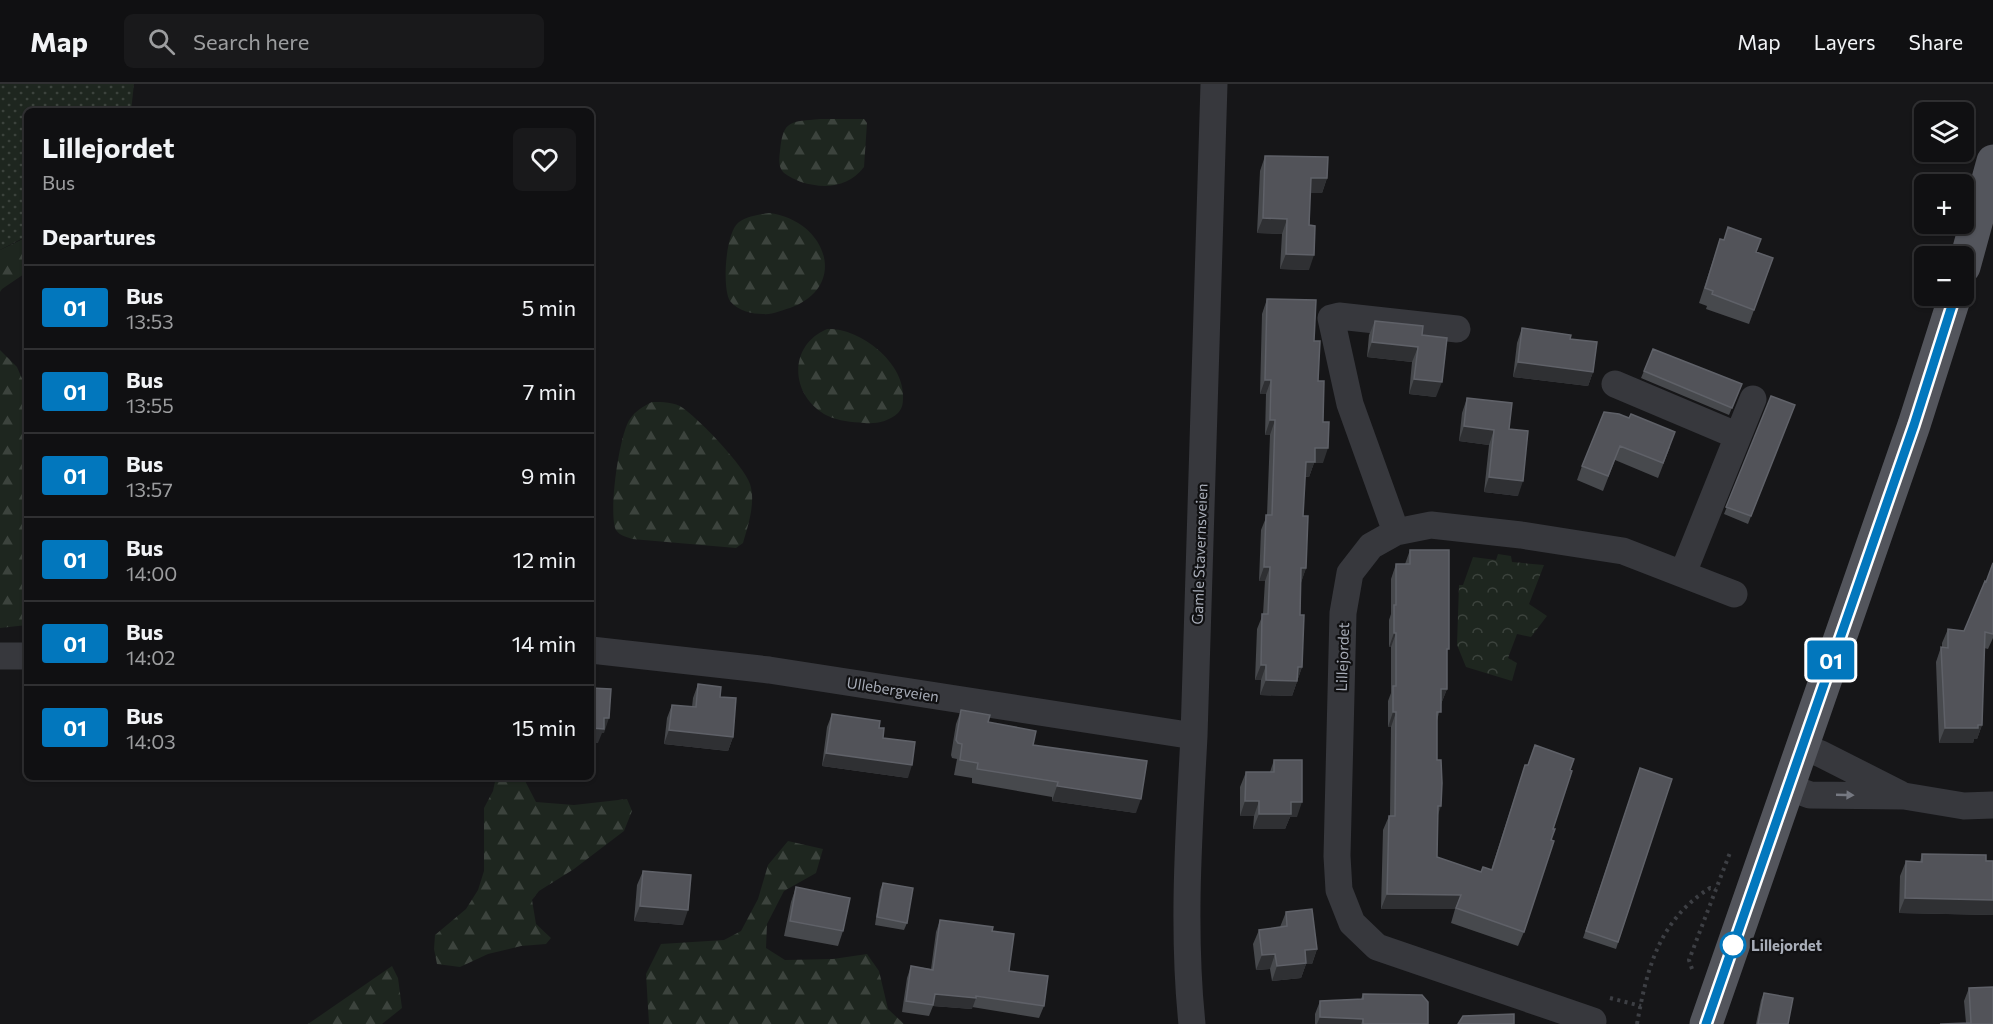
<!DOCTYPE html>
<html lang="en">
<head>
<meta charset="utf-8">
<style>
  body { margin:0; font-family:Commissioner,sans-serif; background:#19191b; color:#f1f3f6; height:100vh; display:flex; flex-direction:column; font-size:22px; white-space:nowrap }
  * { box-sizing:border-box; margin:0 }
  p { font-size:20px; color:#9c9d9f }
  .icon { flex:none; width:33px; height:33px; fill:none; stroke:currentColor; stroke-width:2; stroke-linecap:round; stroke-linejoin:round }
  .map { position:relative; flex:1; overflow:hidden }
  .sheet { position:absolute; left:24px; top:24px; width:570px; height:672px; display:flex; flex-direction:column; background:#101012; border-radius:9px; box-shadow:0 2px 4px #0004,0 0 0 2px #303032 }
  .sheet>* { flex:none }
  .badge { padding:0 12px; border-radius:4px; font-size:21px; line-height:39px }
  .buttons { position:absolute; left:1914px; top:18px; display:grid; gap:12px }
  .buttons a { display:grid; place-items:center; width:60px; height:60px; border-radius:9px; background:#101012; box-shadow:0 2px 4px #0004,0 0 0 2px #303032; font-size:30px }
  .map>.badge { position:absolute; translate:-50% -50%; box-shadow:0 0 0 3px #fff }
  h2 { padding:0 18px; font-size:22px; line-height:54px }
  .round { display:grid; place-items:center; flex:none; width:63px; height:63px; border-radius:9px; background:#19191b }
  .head { display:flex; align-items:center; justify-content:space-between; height:102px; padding:0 18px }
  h1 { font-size:28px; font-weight:700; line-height:45px }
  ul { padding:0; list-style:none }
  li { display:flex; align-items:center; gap:18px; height:84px; padding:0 18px; border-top:2px solid #303032 }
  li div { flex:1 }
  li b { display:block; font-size:22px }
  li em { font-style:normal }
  li .badge { min-width:66px; font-weight:700; text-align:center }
  header { display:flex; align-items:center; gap:36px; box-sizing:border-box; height:84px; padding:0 30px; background:#101012; border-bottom:2px solid #303032 }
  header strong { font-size:28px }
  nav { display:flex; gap:33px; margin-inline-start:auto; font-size:21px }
  .search { width:420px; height:54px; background:#19191b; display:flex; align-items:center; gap:15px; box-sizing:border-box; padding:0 21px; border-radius:9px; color:#9c9d9f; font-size:22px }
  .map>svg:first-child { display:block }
  .grass { fill:url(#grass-dots) }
  .forest { fill:url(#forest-firs) }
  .park { fill:url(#park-crowns) }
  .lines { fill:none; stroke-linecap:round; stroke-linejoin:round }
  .path { stroke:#3d3f44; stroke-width:4; stroke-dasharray:3 4.5; stroke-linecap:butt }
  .minor { stroke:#37383d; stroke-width:27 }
  .major { stroke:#53555c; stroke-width:33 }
  .wall { fill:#47494d }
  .shaded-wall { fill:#2f3033 }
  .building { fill:#525359; stroke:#5f6168; stroke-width:1.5 }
  .oneway { fill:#757881 }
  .line-casing { stroke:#fff; stroke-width:14 }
  .line { stroke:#0277bd; stroke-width:9 }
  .stop-dot { fill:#fff; stroke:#0277bd; stroke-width:3 }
  .labels { text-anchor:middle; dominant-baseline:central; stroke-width:4.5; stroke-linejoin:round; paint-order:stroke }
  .street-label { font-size:15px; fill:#a8adb8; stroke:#111113 }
  .stop-label { font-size:15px; font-weight:bold; fill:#a8adb8; stroke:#111113; text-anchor:start }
</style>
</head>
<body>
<header>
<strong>Map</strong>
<div class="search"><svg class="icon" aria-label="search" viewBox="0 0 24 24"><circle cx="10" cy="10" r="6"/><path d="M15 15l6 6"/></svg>Search here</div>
<nav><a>Map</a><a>Layers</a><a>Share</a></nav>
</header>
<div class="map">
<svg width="1993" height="940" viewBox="0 0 1993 940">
  <defs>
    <pattern id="grass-dots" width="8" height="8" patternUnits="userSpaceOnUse" patternTransform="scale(1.5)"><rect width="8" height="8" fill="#1e261f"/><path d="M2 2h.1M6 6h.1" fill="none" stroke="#3c433d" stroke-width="1.8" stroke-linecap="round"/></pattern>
    <pattern id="forest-firs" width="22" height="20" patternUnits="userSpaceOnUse" patternTransform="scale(1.5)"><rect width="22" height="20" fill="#1e261f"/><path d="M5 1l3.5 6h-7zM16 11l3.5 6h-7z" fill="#3c433d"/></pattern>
    <pattern id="park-crowns" width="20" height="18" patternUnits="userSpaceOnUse" patternTransform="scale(1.5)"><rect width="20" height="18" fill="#1e261f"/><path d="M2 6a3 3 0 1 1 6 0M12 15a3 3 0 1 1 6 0" fill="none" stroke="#3c433d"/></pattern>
  </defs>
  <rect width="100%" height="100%" fill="#161618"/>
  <path class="grass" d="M0,0H134L131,27H27V152L0,166Z"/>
  <path class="forest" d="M820,35H864L867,39L864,83C848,104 824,105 801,98C796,96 789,93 784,89C778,83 779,75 780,67C783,35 791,38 820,35Z
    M769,129C826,136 850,202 790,224C782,226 772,231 763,230C752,230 738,227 730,217C722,205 725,148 739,138C748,132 758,131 769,129Z
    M27,153V188L2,205L0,208V166Z
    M827,245C859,243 904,278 903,312C903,318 903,324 898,329C888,338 876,340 864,339C851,338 839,337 828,332C790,313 787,262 827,245Z
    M0,266L17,283L27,306V541L0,544Z
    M652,318C662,318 675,318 683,324C700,336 744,382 750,400C756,418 748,442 743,459L736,464L632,455C627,453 620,452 616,446C608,431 619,350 630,335C635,327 644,322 652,318Z
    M496,693H523L536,718L574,721L627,715L632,727L624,747L574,785L539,807L532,816L536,840L551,854L546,860L521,862L488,870L460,883L437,880L434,865L435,851L466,825L478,806L484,787V724L493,707Z
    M788,757L823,765L816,789L784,807L767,840L766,864L785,876L833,875L867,870L879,887L888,925L904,940H649L646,890L661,860L724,856L741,847L758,815L768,781Z
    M392,882L398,894L402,924L382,940H308Z"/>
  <path class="park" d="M1498,470L1511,472L1512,478L1544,481L1529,520L1547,532L1531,553L1517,550L1508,574L1517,579L1512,597L1466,583L1457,561L1459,501H1463L1473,473L1496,476Z"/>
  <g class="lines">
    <path class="path" d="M1692,885L1689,876L1731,766
      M1610,914L1641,922
      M1637,940C1647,884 1659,836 1710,804L1716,805"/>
    <path class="minor" d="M1615,300L1738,352
      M1396,448L1350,320L1331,234L1339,232L1457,245
      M1683,489L1753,315
      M591,566L769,586L1194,652
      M0,572H27
      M1801,662L1821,670L1900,710
      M1788,703L1810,711L1904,712L1964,722L1993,721
      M1593,937L1377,863L1352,839L1339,806L1337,772L1343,529L1350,489L1371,462L1396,448L1431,441L1521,451L1623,467L1734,510
      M1192,940C1182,845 1189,748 1194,652L1214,0"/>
    <path class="major" d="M1964,183L1993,77
      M1706,940L1914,341L1955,212"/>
  </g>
  <path class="wall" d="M1265,72L1327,94L1322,109H1310L1309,186L1280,185L1282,150L1257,149L1260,87Z
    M1720,155L1773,174L1749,240L1706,225L1707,222L1699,219Z
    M1267,215L1314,257L1323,338V379H1314L1309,393H1305L1303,432L1306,484L1301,498L1300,531L1302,583L1292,612L1260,611L1261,596H1255L1257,545L1263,530L1265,497H1259L1261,446L1267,431L1270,351H1265L1266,310H1260L1262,230Z
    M1375,237L1422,251L1436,313L1409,310L1412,278L1367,273L1369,251Z
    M1522,244L1570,255L1593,288L1588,302L1513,293L1517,259Z
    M1653,265L1742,300L1729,331L1641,294Z
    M1771,312L1795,321L1748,440L1724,430Z
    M1467,314L1509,345L1518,412L1484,408L1489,361L1459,357L1462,329Z
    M1629,334L1670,363L1658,394L1615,376L1603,407L1577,396L1582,382Z
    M1410,466L1447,573V605L1441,620L1437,637V773L1481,788L1491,786L1525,681L1553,745L1524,848L1518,862L1451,839L1455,825H1381L1383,746L1389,732H1390L1391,643H1388V617L1391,609V563H1389V536L1391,530V495L1396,480H1405Z
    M1993,478V554L1988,565L1984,564L1982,641L1977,655H1974L1973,659H1939L1936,578L1941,563H1942V559L1948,545L1964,547L1986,498Z
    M698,600L720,613L733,653L728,667L664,660L667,634L672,621L692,623L693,614Z
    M961,626L1033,661L1136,729L1052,717V713L972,699V694L954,691L957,675L952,674L951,671L956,640Z
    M832,630L879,644L883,654L908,694L822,682L827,643Z
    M1274,676L1297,733H1290L1285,745H1253L1254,732H1240V703L1246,688H1270Z
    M1640,684L1672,695L1616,865L1583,854Z
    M1922,770L1993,777V831L1899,829L1900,792L1906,777L1920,778Z
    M643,787L683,841L634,837L637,801Z
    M883,799L907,839L904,846L875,841L880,806Z
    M796,803L843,847L838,862L784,852L791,818Z
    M1286,828L1317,865L1312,880H1306L1301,894L1272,897L1270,885L1256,886L1253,860L1259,846L1280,843Z
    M940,836L992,847L1009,887L1044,922L1039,934L972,923V925L933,922L929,932L902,928L907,894L911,882L931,885L936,848Z
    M1969,904L1993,940L1966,939L1964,917Z
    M1764,909L1788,940H1756L1761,916Z
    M1363,910L1428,940H1315V930L1320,917L1361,915Z"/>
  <path class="shaded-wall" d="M1311,94H1327L1322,109H1305Z
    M1263,134L1287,135L1282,150L1257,149Z
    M1286,170L1314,171L1309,186L1280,185Z
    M1372,258L1418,263L1412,278L1367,273Z
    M1518,278L1593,288L1588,302L1513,293Z
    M1414,295L1442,298L1436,313L1409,310Z
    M1265,296H1271L1266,310H1260Z
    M1270,336H1275L1270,351H1265Z
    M1464,342L1494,346L1489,361L1459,357Z
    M1315,364H1328L1323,379H1314L1309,393L1301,392L1306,378Z
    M1489,393L1523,397L1518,412L1484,408Z
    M1264,483H1270L1265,497H1259Z
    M1301,484H1306L1301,499Z
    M1394,549H1396L1391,563H1389Z
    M1261,581H1266L1261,596H1255Z
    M1298,583H1302L1292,612L1260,611L1266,596Z
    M1441,605H1447L1441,620Z
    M1393,628H1396L1391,643H1388Z
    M604,634H609L604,649H602L598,659H591V644Z
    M1978,641H1982L1977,655H1974L1973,659H1939L1945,644Z
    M669,646L733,653L728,667L664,660Z
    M826,669L912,681L908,694L822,682Z
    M1057,702L1141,715L1136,729L1052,717Z
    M1245,717H1259L1254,732H1240Z
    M1291,718H1302L1297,733H1290L1285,745H1253L1259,730Z
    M1438,722H1441L1436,737Z
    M1387,810L1461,811L1455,825H1381Z
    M1905,814L1993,816V831L1899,829Z
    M640,822L688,826L683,841L634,837Z
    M1317,865L1312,880H1306L1301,894L1272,897L1277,882L1305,866Z
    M1275,870L1270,885L1256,886L1262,871Z
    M935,910L976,914L972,925L933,922Z
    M1320,933L1363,935L1361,940H1317Z"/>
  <path class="building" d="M1265,72L1328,73L1327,94H1311L1309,141L1315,142L1314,171L1286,170L1287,135L1263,134Z
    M1728,143L1761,155L1756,168L1773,174L1754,226L1712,210L1713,207L1705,204L1720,155L1724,156Z
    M1267,215L1316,216L1314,257H1320L1318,297H1324L1323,338H1329L1328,364H1315V378H1306L1303,432H1308L1306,484H1301L1300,531H1304L1302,583H1298L1297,597L1266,596V581H1261L1262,530H1268L1270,483H1264L1266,431H1272L1275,336H1270L1271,296H1265Z
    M1375,237L1423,242L1422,251L1447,254L1442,298L1414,295L1418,263L1372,258Z
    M1522,244L1571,251L1570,255L1597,258L1593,288L1518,278Z
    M1653,265L1742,300L1732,324L1644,287Z
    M1771,312L1795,321L1751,432L1726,423Z
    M1467,314L1512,319L1509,345L1528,347L1523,397L1489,393L1494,346L1464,342Z
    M1604,328L1619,330L1629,334L1631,330L1675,348L1663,379L1620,362L1608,392L1582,382Z
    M1410,466H1449V565H1447V605H1441V628H1437V676H1441L1442,699L1441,722H1438L1437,773L1481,788L1483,783L1492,786L1525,681H1528L1535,661L1574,675L1570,686L1572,687L1553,745H1555L1551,756L1554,757L1524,848L1456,824L1461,811L1387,810L1389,732H1395L1396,628H1393V602H1396V549H1394V521H1396V480H1410Z
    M1993,479V550L1985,548L1982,641H1978V644H1945L1941,563L1948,564V545L1964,547L1985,497L1986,498Z
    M698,600L721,603L720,613L736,614L733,653L669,646L672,621L696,623Z
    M591,604L611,605L609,634H604V645L591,644Z
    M961,626L990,631L988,638L1036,647L1033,661L1147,677L1141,715L1057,702L1058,698L977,685L978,679L960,676L962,660L958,659L956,656Z
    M832,630L880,637L879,644H884L883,654L915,658L912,681L826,669Z
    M1274,676H1302V718H1291V730H1259V717H1245L1246,688H1274Z
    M1640,684L1672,695L1618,858L1586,847Z
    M1922,770L1986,771V777H1993V816L1905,814L1906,777L1922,778Z
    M643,787L691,791L688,826L640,822Z
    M883,799L913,804L907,839L877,833Z
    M796,803L850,814L843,847L790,837Z
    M1312,825L1317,865L1305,866L1306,879L1277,882L1275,870L1262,871L1259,846L1287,842L1286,828Z
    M940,836L993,843L992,847L1014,850L1009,887L1048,892L1044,922L976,912V914L935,910L933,921L906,917L911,882L933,886Z
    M1993,903V940H1940L1971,939L1969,904Z
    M1764,909L1793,914L1788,940H1758Z
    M1363,910L1422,911L1428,918V940H1363V935L1320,933V917L1363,915Z
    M1514,930V940H1458L1463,932Z"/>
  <defs><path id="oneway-solid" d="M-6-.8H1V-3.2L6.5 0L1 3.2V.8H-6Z" transform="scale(1.5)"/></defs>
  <use class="oneway" href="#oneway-solid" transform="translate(1845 711) rotate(2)"/>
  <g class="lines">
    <g class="line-casing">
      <path id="line" d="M1706,940L1914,341L1955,212"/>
    </g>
    <use href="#line" class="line"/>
  </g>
  <circle class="stop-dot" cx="1733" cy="861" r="12"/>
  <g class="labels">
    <g class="street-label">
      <text transform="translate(1199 470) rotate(-88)">Gamle Stavernsveien</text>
      <text transform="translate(1342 573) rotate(-88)">Lillejordet</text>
      <text transform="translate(893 605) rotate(9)">Ullebergveien</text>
    </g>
    <g class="stop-label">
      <text x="1751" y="861">Lillejordet</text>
    </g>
  </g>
</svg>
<div class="buttons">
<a><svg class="icon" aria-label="layers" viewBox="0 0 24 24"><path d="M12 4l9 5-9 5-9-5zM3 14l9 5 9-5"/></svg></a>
<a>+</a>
<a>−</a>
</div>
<b class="badge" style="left:1831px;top:576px;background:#0277bd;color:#fff">01</b>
<section class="sheet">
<div class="head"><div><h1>Lillejordet</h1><p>Bus</p></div><a class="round"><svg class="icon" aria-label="heart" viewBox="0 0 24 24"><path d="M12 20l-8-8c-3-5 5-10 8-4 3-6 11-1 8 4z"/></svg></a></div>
<h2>Departures</h2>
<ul>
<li><span class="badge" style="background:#0277bd;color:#fff">01</span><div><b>Bus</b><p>13:53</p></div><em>5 min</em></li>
<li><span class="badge" style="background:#0277bd;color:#fff">01</span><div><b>Bus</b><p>13:55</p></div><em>7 min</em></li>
<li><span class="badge" style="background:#0277bd;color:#fff">01</span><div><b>Bus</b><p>13:57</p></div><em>9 min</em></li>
<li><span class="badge" style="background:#0277bd;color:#fff">01</span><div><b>Bus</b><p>14:00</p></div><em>12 min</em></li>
<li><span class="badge" style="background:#0277bd;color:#fff">01</span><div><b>Bus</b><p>14:02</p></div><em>14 min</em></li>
<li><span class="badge" style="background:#0277bd;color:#fff">01</span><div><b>Bus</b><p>14:03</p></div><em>15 min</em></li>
</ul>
</section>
</div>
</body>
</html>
